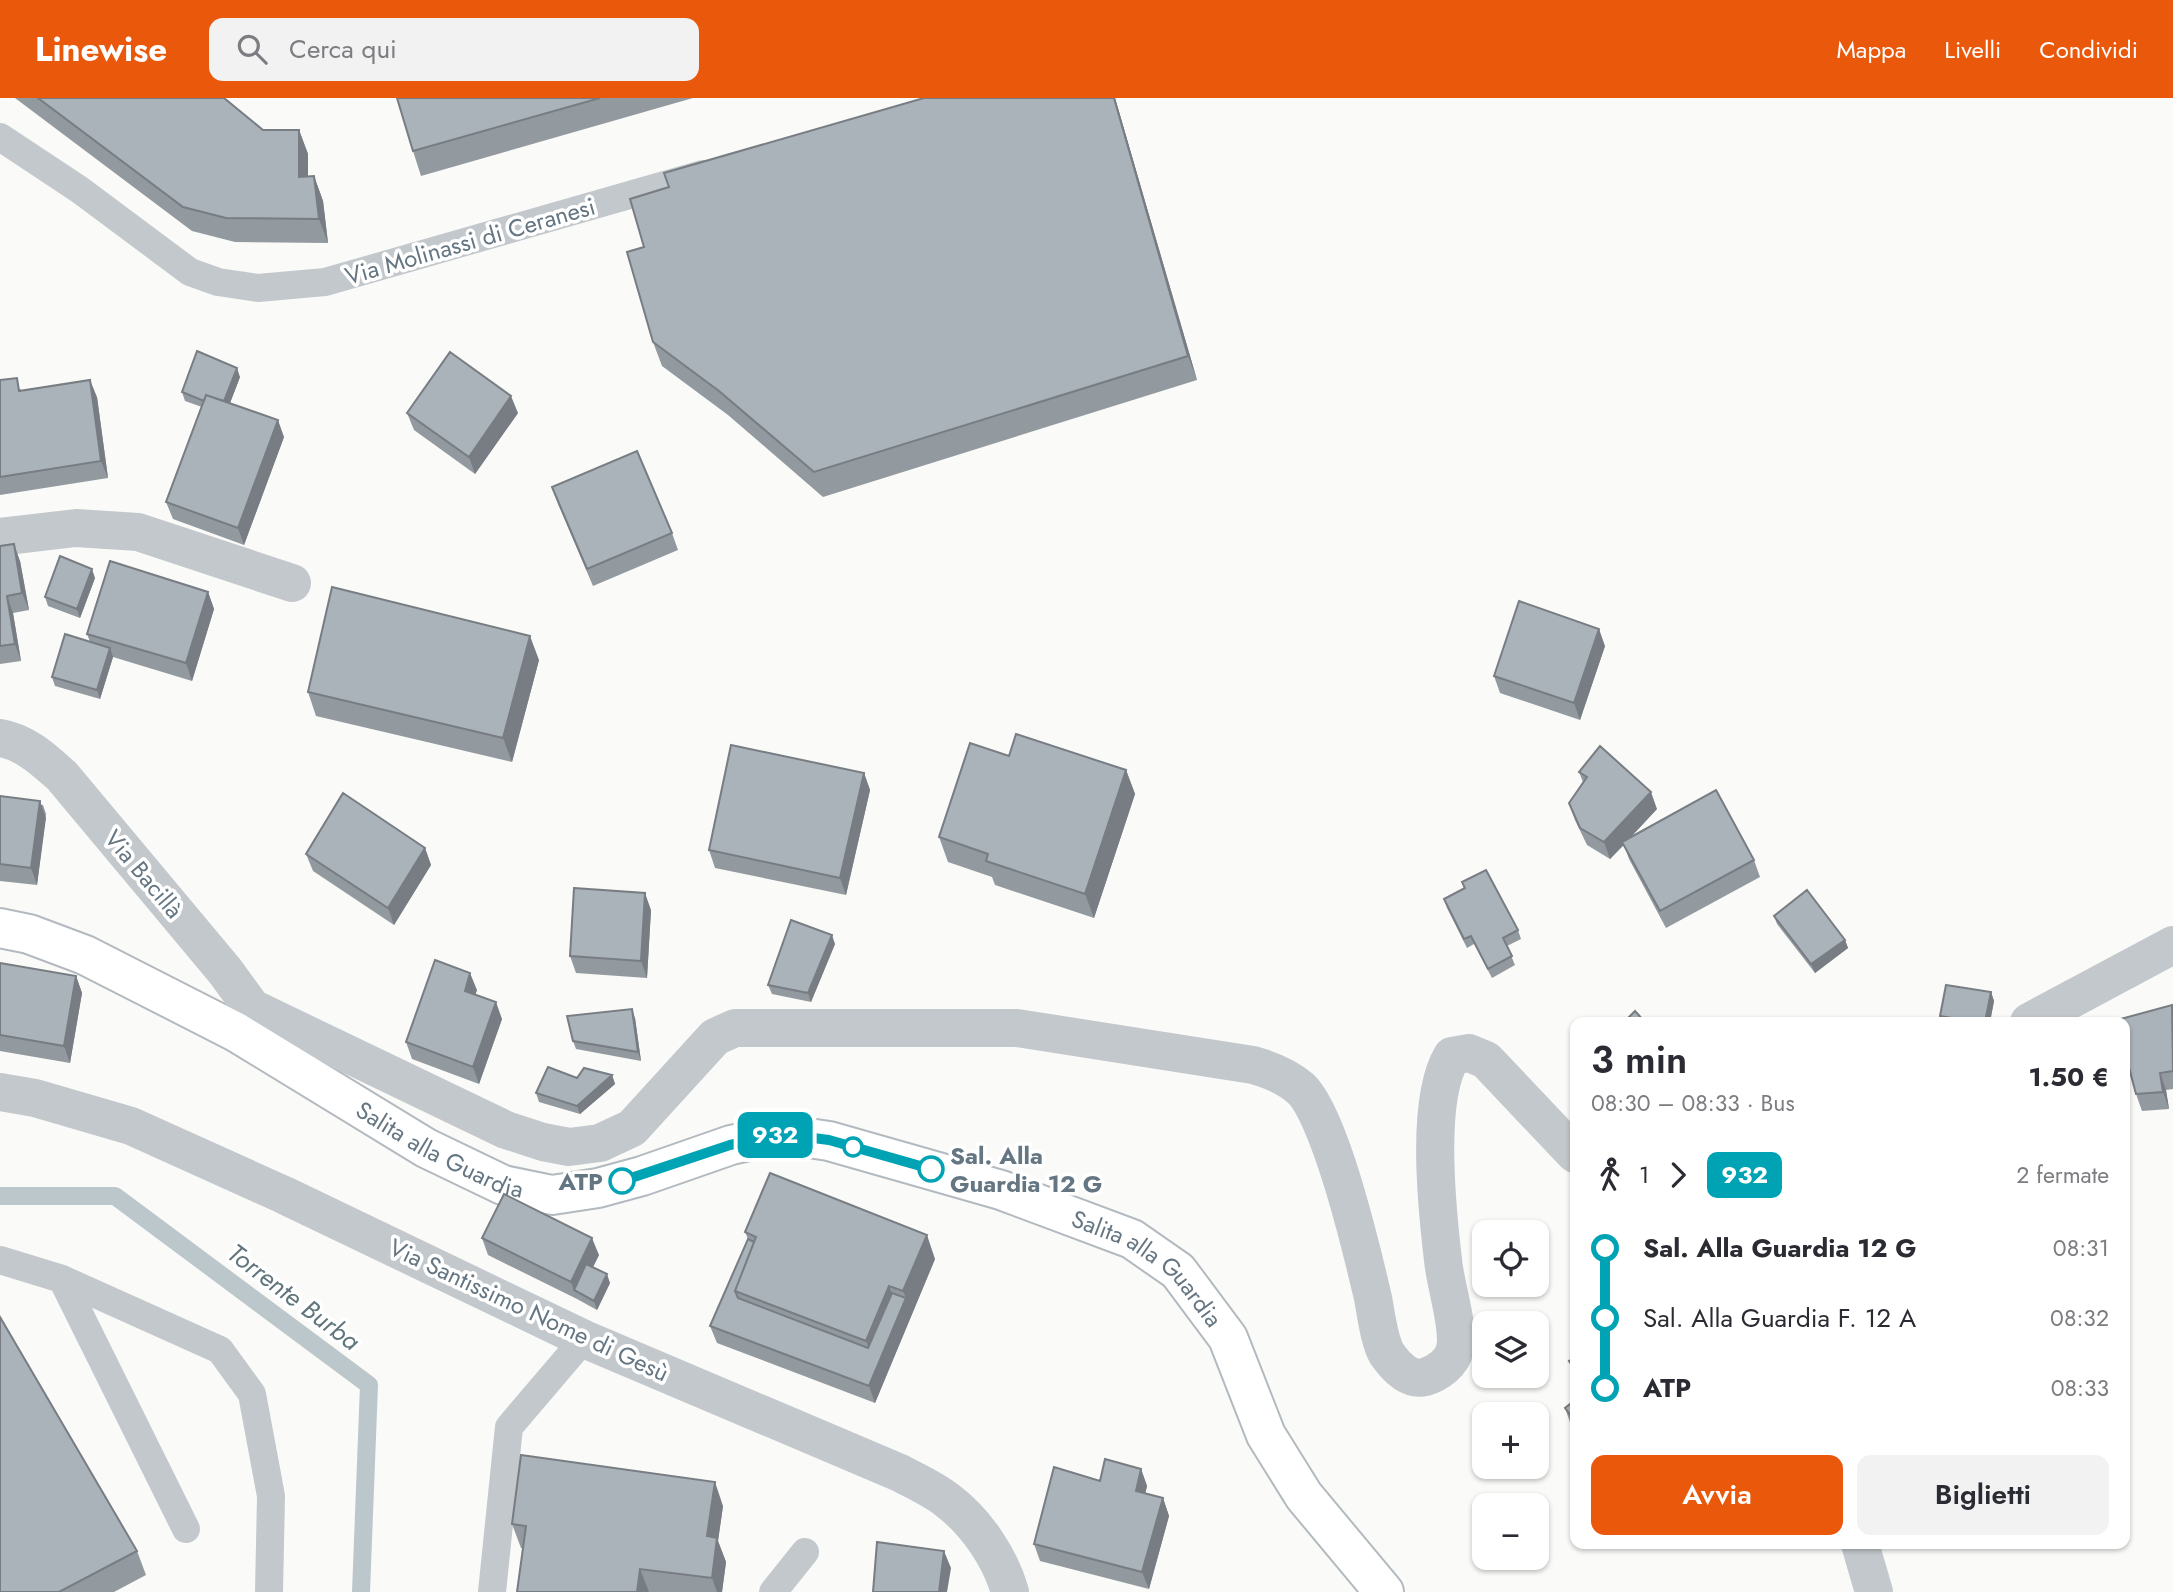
<!DOCTYPE html>
<html lang="it">
<head>
<meta charset="utf-8">
<style>
  body { margin:0; font-family:Jost,sans-serif; background:#f2f2f3; color:#2b2b33; height:100vh; display:flex; flex-direction:column; font-size:26px; white-space:nowrap }
  * { box-sizing:border-box; margin:0 }
  p { font-size:23px; color:#7c7c81 }
  .icon { flex:none; width:38px; height:38px; fill:none; stroke:currentColor; stroke-width:2; stroke-linecap:round; stroke-linejoin:round }
  .map { position:relative; flex:1; overflow:hidden }
  .side { position:absolute; left:1570px; top:919px; width:560px; height:532px; display:flex; flex-direction:column; background:#fff; border-radius:14px; box-shadow:0 2px 5px #0004 }
  .side>* { flex:none }
  .badge { padding:0 14px; border-radius:10px; font-size:24px; line-height:46px }
  .tools { position:absolute; left:1472px; top:1122px; display:grid; gap:14px }
  .tools a { display:grid; place-items:center; width:77px; height:77px; border-radius:14px; background:#fff; box-shadow:0 2px 5px #0004; font-size:35px }
  .map>.badge { position:absolute; translate:-50% -50%; box-shadow:0 0 0 4px #fff }
  .legs { display:flex; align-items:center; gap:10px; height:77px; padding:0 21px; font-size:23px }
  .legs p { margin-inline-start:auto }
  .headline { display:flex; align-items:center; justify-content:space-between; height:119px; padding:0 21px }
  h1 { font-size:38px; font-weight:600; line-height:52px }
  .action { display:flex; gap:14px; margin-top:auto; padding:14px 21px }
  .action a { flex:1; height:80px; border-radius:14px; background:#ea580c; color:#fff; font-size:28px; font-weight:600; line-height:80px; text-align:center }
  .action a+a { background:#f2f2f3; color:#2b2b33 }
  ul { padding:0 21px; list-style:none }
  li { display:flex; align-items:center; gap:24px; height:70px; font-size:26px }
  li i { display:grid; place-items:center; width:10px; height:100%; margin:0 9px; background:currentColor }
  li i::after { content:''; width:18px; height:18px; margin:-9px; border:5px solid; border-radius:50%; background:#fff }
  li p { margin-inline-start:auto }
  li:first-child i { background:linear-gradient(#0000 50%,currentColor 0) }
  li:last-child i { background:linear-gradient(currentColor 50%,#0000 0) }
  header { display:flex; align-items:center; gap:42px; box-sizing:border-box; height:98px; padding:0 35px; background:#ea580c; color:#fff }
  header strong { font-size:33px }
  nav { display:flex; gap:38px; margin-inline-start:auto; font-size:24px }
  .search { width:490px; height:63px; background:#f2f2f3; display:flex; align-items:center; gap:18px; box-sizing:border-box; padding:0 24px; border-radius:14px; color:#7c7c81; font-size:26px }
  .map>svg:first-child { display:block }
  .lines { fill:none; stroke-linecap:round; stroke-linejoin:round }
  .stream { stroke:#bbc7cb; stroke-width:18 }
  .secondary-casing { stroke:#b3babf; stroke-width:42 }
  .service { stroke:#c3c8cc; stroke-width:28 }
  .minor { stroke:#c3c8cc; stroke-width:38 }
  .secondary { stroke:#fff; stroke-width:38 }
  .wall { fill:#929a9f }
  .shaded-wall { fill:#777d82 }
  .building { fill:#aab3b9; stroke:#777d82; stroke-width:2 }
  .line-1-casing { stroke:#fff; stroke-width:16 }
  .line-1 { stroke:#00a3b4; stroke-width:10 }
  .stop-1-dot { fill:#fff; stroke:#00a3b4; stroke-width:3.5 }
  .labels { text-anchor:middle; dominant-baseline:central; stroke-width:7; stroke-linejoin:round; paint-order:stroke }
  .street-label { font-size:24px; fill:#657683; stroke:#fff }
  .stop-label { font-size:24px; font-weight:bold; fill:#657683; stroke:#fff; text-anchor:start }
  .water-label { font-size:26px; font-style:italic; fill:#60757c; stroke:#fff }
</style>
</head>
<body>
<header>
<strong>Linewise</strong>
<div class="search"><svg class="icon" aria-label="search" viewBox="0 0 24 24"><circle cx="10" cy="10" r="6"/><path d="M15 15l6 6"/></svg>Cerca qui</div>
<nav><a>Mappa</a><a>Livelli</a><a>Condividi</a></nav>
</header>
<div class="map">
<svg width="2173" height="1494" viewBox="0 0 2173 1494">
  <rect width="100%" height="100%" fill="#fafaf8"/>
  <g class="lines">
    <path class="stream" d="M0,1098H115L369,1287L361,1494"/>
    <g class="secondary-casing">
      <g id="secondary">
        <path id="s1" d="M0,830L29,836L85,857L236,934L426,1050L503,1087L552,1097L598,1090L642,1078L731,1047L781,1036L829,1043L1001,1092L1132,1141L1178,1173L1228,1240L1266,1337L1304,1398L1384,1494"/>
      </g>
    </g>
    <path class="service" d="M0,39L80,92L190,174L218,184L258,190L325,184L703,76
      M0,1162L62,1181L186,1431
      M62,1181L220,1252L252,1296L271,1398L269,1494
      M492,1494L509,1329L584,1241
      M773,1494L805,1454"/>
    <path class="minor" d="M0,439L76,430L138,434L292,485
      M0,640C25,644 44,662 62,678L225,873L252,910L506,1032L543,1044L569,1049L600,1045L632,1030L715,939L735,930H1017L1253,967C1271,972 1286,978 1300,990C1330,1016 1363,1157 1373,1200C1376,1215 1379,1243 1387,1256C1396,1269 1409,1283 1425,1279C1438,1275 1452,1265 1455,1251C1460,1230 1445,1186 1443,1162C1437,1111 1425,1002 1452,958L1469,955L1486,962L1575,1056
      M2029,924L2173,847
      M0,994L35,1000L131,1028L284,1097L584,1241L900,1375C915,1383 933,1391 947,1402C976,1424 1000,1459 1010,1494
      M1860,1446L1874,1494"/>
    <use href="#secondary" class="secondary"/>
  </g>
  <path class="wall" d="M15,0H224L263,32H299L308,56V78H314L323,103L328,145L235,144L192,133Z
    M397,0H693L421,78L413,53Z
    M924,0H1115L1197,282L823,399L728,317L662,268L653,244L644,149Z
    M240,279L230,305L284,339L244,447L173,421L166,404L202,309L185,303L182,294Z
    M0,282L22,292L97,299L108,380L0,397Z
    M407,315H518L475,376L414,332Z
    M552,389L672,435L678,452L593,488L558,406Z
    M0,448L20,463L29,512L13,515L21,563L0,566Z
    M95,480L80,520L48,508L45,499Z
    M208,494L214,511L192,583L113,559L100,601L55,588L52,579L90,544L87,536Z
    M1605,548L1580,622L1500,595L1494,578Z
    M539,562L512,664L316,618L308,594Z
    M1009,658L1126,672L1135,696L1094,820L995,787L992,779L948,764L939,739Z
    M1579,674L1657,711L1631,739L1754,762L1760,779L1666,830L1629,761L1624,747L1610,761L1587,747L1575,722L1569,705L1583,684Z
    M864,675L870,692L846,797L715,770L709,752Z
    M0,698L43,707L46,716L37,787L0,783Z
    M425,750L431,767L394,827L313,773L306,756Z
    M1462,784L1518,832L1521,841L1507,848L1515,867L1492,880L1474,846L1467,850L1447,810L1444,801L1464,791Z
    M651,812L647,880L576,875L570,858Z
    M1774,818L1845,842L1848,850L1815,875L1777,826Z
    M835,846L811,904L772,896L768,887Z
    M0,865L76,878L82,895L70,965L0,953Z
    M477,892L475,897L502,921L479,986L412,961L406,944Z
    M1991,894L1994,903L1990,924H1943L1940,918Z
    M2173,909V991L2166,992L2169,1011L2142,1013L2136,996Z
    M635,920L641,963L576,951L573,943Z
    M612,977L615,986L580,1016L539,1004L536,995L577,980Z
    M745,1134L935,1161L875,1305L717,1245L710,1228L748,1141Z
    M482,1140L599,1157L593,1169L610,1185L597,1212L577,1201L488,1157Z
    M1575,1259V1279L1569,1263Z
    M1575,1302V1332L1571,1327L1565,1310Z
    M1141,1371L1147,1388L1145,1395L1163,1400L1169,1418L1149,1491L1040,1463L1034,1446L1100,1383Z
    M723,1408L718,1443L726,1464L722,1494H517L523,1450H521L512,1426Z
    M137,1453L146,1477L114,1494H0Z"/>
  <path class="shaded-wall" d="M1114,0H1115L1197,282L1188,258Z
    M299,32L308,56V103L299,79Z
    M314,78L323,103L328,145L319,121Z
    M237,270L240,279L225,318L221,309Z
    M90,282L97,299L108,380L101,363Z
    M511,298L518,315L475,376L469,359Z
    M278,322L284,339L244,447L238,430Z
    M14,446L20,463L29,512L22,495Z
    M92,471L95,480L80,520L77,511Z
    M208,494L214,511L192,583L186,565Z
    M7,498L13,515L21,563L15,546Z
    M1599,531L1605,548L1580,622L1574,605Z
    M530,538L539,562L512,664L503,640Z
    M110,550L113,559L100,601L97,592Z
    M1126,672L1135,696L1094,820L1085,796Z
    M864,675L870,692L846,797L840,780Z
    M1651,694L1657,711L1610,761L1604,744Z
    M40,703L46,720L37,787L31,770Z
    M425,750L431,767L394,827L388,810Z
    M645,795L651,812L647,880L641,863Z
    M832,837L835,846L811,904L808,895Z
    M1845,842L1848,850L1815,875L1811,866Z
    M470,875L477,892L471,910L465,893Z
    M76,878L82,895L70,965L64,948Z
    M1991,894L1994,903L1990,924H1985Z
    M496,904L502,921L479,986L473,969Z
    M632,911L635,920L641,963L638,954Z
    M2160,975L2166,992L2169,1011L2163,994Z
    M612,977L615,986L580,1016L577,1008Z
    M927,1137L935,1161L875,1305L869,1288L906,1200L903,1193Z
    M592,1140L599,1157L580,1195L574,1192L571,1184Z
    M607,1176L610,1185L597,1212L594,1203Z
    M889,1188L898,1212L875,1267L866,1243Z
    M1141,1371L1147,1388L1142,1410L1136,1393Z
    M715,1384L723,1408L718,1443L726,1464L722,1494H717L712,1480L707,1438Z
    M1163,1400L1169,1418L1149,1491L1142,1474Z
    M944,1453L951,1470L947,1494H939Z
    M640,1471L649,1494H637Z"/>
  <path class="building" d="M38,0H224L263,32H299V79L314,78L319,121L226,120L183,109Z
    M397,0H600L413,53Z
    M924,0H1114L1188,258L814,374L719,293L653,244L627,154L644,149L630,101L669,89L664,75Z
    M197,253L237,270L224,303L206,297L204,303L182,294Z
    M450,254L511,298L469,359L407,315Z
    M17,280L19,293L90,282L101,363L0,379V282Z
    M206,297L278,322L238,430L166,404Z
    M637,353L672,435L587,471L552,389Z
    M14,446L22,495L7,498L15,546L0,548V448Z
    M60,458L92,471L77,511L45,499Z
    M110,463L208,494L186,565L87,536Z
    M332,489L530,538L503,640L308,594Z
    M1519,503L1599,531L1574,605L1494,578Z
    M65,536L110,550L97,592L52,579Z
    M1016,636L1126,672L1085,796L986,763L988,756L939,739L970,645L1009,658Z
    M731,647L864,675L840,780L709,752Z
    M1600,648L1651,694L1604,744L1580,730L1569,705L1587,679L1579,674Z
    M1716,692L1754,762L1660,813L1622,744Z
    M343,695L425,750L388,810L306,756Z
    M0,698L40,703L31,770L0,766Z
    M1486,772L1518,832L1503,840L1512,858L1488,871L1471,838L1464,841L1444,801L1465,790L1462,784Z
    M574,790L645,795L641,863L570,858Z
    M1807,792L1845,842L1811,866L1774,818Z
    M791,822L832,837L808,895L768,887Z
    M435,862L470,875L465,893L496,904L473,969L406,944Z
    M0,865L76,878L64,948L0,937Z
    M1946,887L1991,894L1985,924H1975L1940,918Z
    M2172,907L2173,973L2160,975L2163,994L2136,996L2124,951V924H2117V922Z
    M632,911L638,954L573,943L567,918Z
    M1635,913L1645,924H1624Z
    M548,969L577,980L584,970L612,977L577,1008L536,995Z
    M770,1075L927,1137L903,1193L889,1188L866,1243L735,1193L756,1139L745,1134Z
    M504,1096L592,1140L571,1184L482,1140Z
    M748,1141L754,1144L735,1193L738,1200L868,1250L892,1195L906,1200L869,1288L710,1228Z
    M586,1166L607,1176L594,1203L574,1192Z
    M0,1219L137,1453L59,1494H0Z
    M1575,1259V1271L1569,1263Z
    M1575,1302V1323L1565,1310Z
    M521,1357L715,1384L707,1438L717,1440L712,1480L640,1471L637,1494H517L526,1428L512,1426Z
    M1105,1361L1141,1371L1136,1393L1163,1400L1142,1474L1034,1446L1054,1369L1100,1383Z
    M877,1444L944,1453L939,1494H873Z"/>
  <g class="lines">
    <g class="line-1-casing">
      <path id="line-1" d="M622,1083L730,1047L781,1036L829,1042L931,1071"/>
    </g>
    <use href="#line-1" class="line-1"/>
  </g>
  <g class="stop-1-dot">
    <circle cx="853" cy="1049" r="9"/>
    <circle cx="931" cy="1071" r="12"/>
    <circle cx="622" cy="1083" r="12"/>
  </g>
  <g class="labels">
    <g class="street-label">
      <text transform="translate(470 143) rotate(-16)">Via Molinassi di Ceranesi</text>
      <text transform="translate(144 776) rotate(50)">Via Bacillà</text>
      <text stroke="none"><textPath href="#s1" startOffset="495">Salita alla Guardia</textPath></text>
      <text stroke="none"><textPath href="#s1" startOffset="1251">Salita alla Guardia</textPath></text>
      <text transform="translate(529 1212) rotate(25)">Via Santissimo Nome di Gesù</text>
    </g>
    <g class="stop-label">
      <text x="950" y="1057">Sal. Alla<tspan x="950" dy="28">Guardia 12 G</tspan></text>
      <text x="603" y="1083" text-anchor="end">ATP</text>
    </g>
    <g class="water-label">
      <text transform="translate(294 1199) rotate(37)">Torrente Burba</text>
    </g>
  </g>
</svg>
<div class="tools">
<a><svg class="icon" aria-label="locate" viewBox="0 0 24 24"><circle cx="12" cy="12" r="6"/><path d="M12 2v4M12 18v4M2 12h4M18 12h4"/></svg></a>
<a><svg class="icon" aria-label="layers" viewBox="0 0 24 24"><path d="M12 4l9 5-9 5-9-5zM3 14l9 5 9-5"/></svg></a>
<a>+</a>
<a>−</a>
</div>
<b class="badge" style="left:775px;top:1037px;background:#00a3b4;color:#fff">932</b>
<section class="side">
<div class="headline"><div><h1>3 min</h1><p>08:30 – 08:33 · Bus</p></div><b>1.50 €</b></div>
<div class="legs"><svg class="icon" aria-label="walk" viewBox="0 0 24 24"><circle cx="13" cy="4" r="2"/><path d="M13 8l-2 6 4 7M11 14l-3 7M7 12l3-4h3l4 4"/></svg>1<svg class="icon" aria-label="forward" viewBox="0 0 24 24"><path d="M9 5l7 7-7 7"/></svg><b class="badge" style="background:#00a3b4;color:#fff">932</b><p>2 fermate</p></div>
<ul>
<li><i style="color:#00a3b4"></i><b>Sal. Alla Guardia 12 G</b><p>08:31</p></li>
<li><i style="color:#00a3b4"></i><span>Sal. Alla Guardia F. 12 A</span><p>08:32</p></li>
<li><i style="color:#00a3b4"></i><b>ATP</b><p>08:33</p></li>
</ul>
<div class="action"><a>Avvia</a><a>Biglietti</a></div>
</section>
</div>
</body>
</html>
